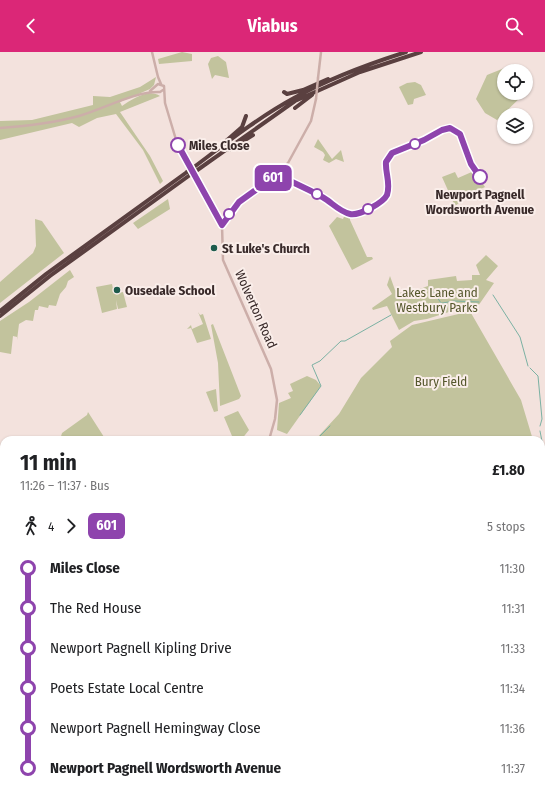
<!DOCTYPE html>
<html lang="en">
<head>
<meta charset="utf-8">
<style>
  body { margin:0; font-family:"Fira Sans Condensed",sans-serif; background:#f2f2f2; color:#202124; height:100vh; display:flex; flex-direction:column; font-size:15px; white-space:nowrap }
  * { box-sizing:border-box; margin:0 }
  p { font-size:13px; color:#757577 }
  .icon { flex:none; width:22px; height:22px; fill:none; stroke:currentColor; stroke-width:2; stroke-linecap:round; stroke-linejoin:round }
  .map { position:relative; flex:1; overflow:hidden }
  .panel { position:absolute; left:0px; top:384px; width:545px; height:360px; display:flex; flex-direction:column; background:#fff; border-radius:12px 12px 0 0; box-shadow:0 1px 3px #0004 }
  .panel>* { flex:none }
  .badge { padding:0 8px; border-radius:6px; font-size:14px; line-height:26px }
  .controls { position:absolute; left:497px; top:12px; display:grid; gap:8px }
  .controls a { display:grid; place-items:center; width:36px; height:36px; border-radius:50%; background:#fff; box-shadow:0 1px 3px #0004; font-size:20px }
  .map>.badge { position:absolute; translate:-50% -50%; box-shadow:0 0 0 2px #fff }
  .legs { display:flex; align-items:center; gap:6px; height:44px; padding:0 20px; font-size:13px }
  .legs p { margin-inline-start:auto }
  .headline { display:flex; align-items:center; justify-content:space-between; height:68px; padding:0 20px }
  h1 { font-size:22px; font-weight:700; line-height:30px }
  ul { padding:0 20px; list-style:none }
  li { display:flex; align-items:center; gap:14px; height:40px; font-size:15px }
  li i { display:grid; place-items:center; width:6px; height:100%; margin:0 5px; background:currentColor }
  li i::after { content:''; width:10px; height:10px; margin:-5px; border:3px solid; border-radius:50%; background:#fff }
  li p { margin-inline-start:auto }
  li:first-child i { background:linear-gradient(#0000 50%,currentColor 0) }
  li:last-child i { background:linear-gradient(currentColor 50%,#0000 0) }
  header { display:flex; justify-content:space-between; align-items:center; height:52px; padding:0 20px; background:#db2777; color:#fff; font-size:18px; font-weight:700 }
  .map>svg:first-child { display:block }
  .green { fill:#c2c39d }
  .water { fill:#7bb1a3 }
  .lines { fill:none; stroke-linecap:round; stroke-linejoin:round }
  .stream { stroke:#7bb1a3; stroke-width:1 }
  .river { stroke:#7bb1a3; stroke-width:3 }
  .tertiary { stroke:#ccaea9; stroke-width:2.5 }
  .secondary { stroke:#9f7c7a; stroke-width:2.5 }
  .motorway { stroke:#5a4040; stroke-width:4 }
  .tertiary-bridge { stroke:#ccaea9; stroke-width:2.5 }
  .motorway-bridge { stroke:#5a4040; stroke-width:4 }
  .line-1-casing { stroke:#fff; stroke-width:9 }
  .line-1 { stroke:#8e44ad; stroke-width:6 }
  .stop-1-dot { fill:#fff; stroke:#8e44ad; stroke-width:2 }
  .poi-dot { fill:#1d5b4c; stroke:#faeeea; stroke-width:1.5 }
  .labels { text-anchor:middle; dominant-baseline:central; stroke-width:4; stroke-linejoin:round; paint-order:stroke }
  .stop-label { font-size:13px; font-weight:bold; fill:#382929; stroke:#faeeea; text-anchor:start }
  .poi-label { font-size:13px; font-weight:bold; fill:#382929; stroke:#faeeea; text-anchor:start }
  .park-label { font-size:13px; fill:#55572c; stroke:#faeeea }
  .street-label { font-size:13px; fill:#382929; stroke:#faeeea }
</style>
</head>
<body>
<header><svg class="icon" aria-label="back" viewBox="0 0 24 24"><path d="M15 5l-7 7 7 7"/></svg>Viabus<svg class="icon" aria-label="search" viewBox="0 0 24 24"><circle cx="10" cy="10" r="6"/><path d="M15 15l6 6"/></svg></header>
<div class="map">
<svg width="545" height="744" viewBox="0 0 545 744">
  <rect width="100%" height="100%" fill="#f3e2dd"/>
  <path class="green" d="M182,0L192,2V9L159,12L158,7Z
    M218,4L226,10L229,26L215,23L212,27L208,12L211,6Z
    M514,12L519,19H504V41H525L497,68L485,61L476,47L487,23Z
    M156,25L154,33L150,37L120,50L122,54C132,47 149,36 160,44L120,60L150,104L163,129L160,132L143,98L116,62L97,66L79,75L72,71L0,88V69L32,68L93,53V44L110,45L140,35Z
    M415,30L421,33L426,43L414,47L413,52L408,53L399,35L407,31Z
    M318,87L332,107L341,98L344,110L336,107L329,111L323,108L325,103L323,100L314,95Z
    M474,119L485,135L472,141L455,154L442,125L455,120L458,126Z
    M168,147L170,157L138,177L133,171Z
    M345,162L350,164V168L367,205H372L373,207L352,218L329,174L337,165L343,167Z
    M35,167L42,169L64,201L0,251V230L33,201L36,194Z
    M486,203L498,214L486,228L494,231L476,257L452,259L427,267L414,269L399,278L387,254L373,258L372,256L392,242L387,233L390,224L395,238C406,244 417,238 428,234V228L456,224L457,229L472,228V223H480L476,213Z
    M70,218L74,225L68,229L66,235L60,242L56,254L49,253L48,256L39,254L38,258H35L33,269L26,268L19,272L17,288V285L13,284L11,302L0,300V269L29,250Z
    M112,232L114,242L123,240L127,255L118,257L116,248L117,257L102,261L96,235Z
    M198,260L200,263L203,262L211,287L197,291L191,276L187,277L191,273L192,277L203,272Z
    M467,260L471,261L521,348L533,388H315L339,362L361,326L392,295L390,289L412,273Z
    M213,272L241,344L239,347L220,354L218,311L211,273Z
    M307,324L316,328L321,334L287,382L277,378L279,351L291,346L288,341L293,339L290,332Z
    M216,337L218,359L214,360L206,340Z
    M238,359L249,378L241,388L232,384L224,365Z
    M88,360L104,385L99,388H60L62,381L87,363Z"/>
  <path class="water" d="M375,740H429L435,744H379Z"/>
  <g class="lines">
    <path class="stream" d="M430,235L441,251
      M493,243L520,285L528,314
      M468,244L471,248
      M409,260L431,253L454,249L479,250
      M530,316L538,324L542,367L540,374
      M300,363L321,334L312,313L320,309L341,289H345L391,263
      M540,379L545,405
      M316,388L330,374
      M541,421L545,417
      M0,434L4,437
      M194,740L199,744"/>
    <path class="river" d="M0,703H4"/>
    <path class="tertiary" d="M152,0L158,25L161,32
      M318,26L321,0
      M150,39L158,32L164,34L165,51L177,91L222,173L223,208L271,317L277,348L275,367L269,388
      M0,76C27,74 53,71 79,64C104,57 135,39 160,40L163,38
      M222,173L239,150L275,124L288,111L311,69L316,47
      M0,476H4
      M541,740L545,744
      M78,744V740"/>
    <path class="secondary" d="M541,618H545
      M0,729L4,728"/>
    <path class="motorway" d="M284,40L287,42L303,38L328,27
      M295,56L312,43
      M226,89L242,75L246,64
      M229,98L253,83
      M194,115C226,91 259,65 294,46C330,26 368,12 406,0
      M196,119L295,49L360,20L421,0
      M0,259L46,222L187,120
      M0,264L50,224L190,123"/>
    <path class="tertiary-bridge" d="M316,47L318,26"/>
    <path class="motorway-bridge" d="M187,120L194,115
      M190,123L196,119"/>
  </g>
  <g class="lines">
    <g class="line-1-casing">
      <path id="line-1" d="M178,93L222,173L239,150L278,122C291,131 312,138 327,148C334,153 341,160 350,162C359,164 383,151 387,143C391,131 385,121 386,110L392,101L424,88L442,78L450,76L460,82L471,112L480,125"/>
    </g>
    <use href="#line-1" class="line-1"/>
  </g>
  <g class="stop-1-dot">
    <circle cx="415" cy="92" r="5"/>
    <circle cx="178" cy="93" r="7"/>
    <circle cx="480" cy="125" r="7"/>
    <circle cx="317" cy="142" r="5"/>
    <circle cx="368" cy="157" r="5"/>
    <circle cx="229" cy="162" r="5"/>
  </g>
  <g class="poi-dot">
    <circle cx="214" cy="196" r="4"/>
    <circle cx="117" cy="238" r="4"/>
  </g>
  <g class="labels">
    <g class="stop-label">
      <text x="189" y="93">Miles Close</text>
      <text x="480" y="142" text-anchor="middle">Newport Pagnell<tspan x="480" dy="15">Wordsworth Avenue</tspan></text>
    </g>
    <g class="poi-label">
      <text x="222" y="196">St Luke's Church</text>
      <text x="125" y="238">Ousedale School</text>
    </g>
    <g class="park-label">
      <text x="437" y="240">Lakes Lane and<tspan x="437" dy="15">Westbury Parks</tspan></text>
      <text x="441" y="329">Bury Field</text>
    </g>
    <g class="street-label">
      <text transform="translate(256 257) rotate(66)">Wolverton Road</text>
    </g>
  </g>
</svg>
<div class="controls">
<a><svg class="icon" aria-label="locate" viewBox="0 0 24 24"><circle cx="12" cy="12" r="6"/><path d="M12 2v4M12 18v4M2 12h4M18 12h4"/></svg></a>
<a><svg class="icon" aria-label="layers" viewBox="0 0 24 24"><path d="M12 4l9 5-9 5-9-5zM3 14l9 5 9-5"/></svg></a>
</div>
<b class="badge" style="left:273px;top:126px;background:#8e44ad;color:#fff">601</b>
<section class="panel">
<div class="headline"><div><h1>11 min</h1><p>11:26 – 11:37 · Bus</p></div><b>£1.80</b></div>
<div class="legs"><svg class="icon" aria-label="walk" viewBox="0 0 24 24"><circle cx="13" cy="4" r="2"/><path d="M13 8l-2 6 4 7M11 14l-3 7M7 12l3-4h3l4 4"/></svg>4<svg class="icon" aria-label="forward" viewBox="0 0 24 24"><path d="M9 5l7 7-7 7"/></svg><b class="badge" style="background:#8e44ad;color:#fff">601</b><p>5 stops</p></div>
<ul>
<li><i style="color:#8e44ad"></i><b>Miles Close</b><p>11:30</p></li>
<li><i style="color:#8e44ad"></i><span>The Red House</span><p>11:31</p></li>
<li><i style="color:#8e44ad"></i><span>Newport Pagnell Kipling Drive</span><p>11:33</p></li>
<li><i style="color:#8e44ad"></i><span>Poets Estate Local Centre</span><p>11:34</p></li>
<li><i style="color:#8e44ad"></i><span>Newport Pagnell Hemingway Close</span><p>11:36</p></li>
<li><i style="color:#8e44ad"></i><b>Newport Pagnell Wordsworth Avenue</b><p>11:37</p></li>
</ul>
</section>
</div>
</body>
</html>
